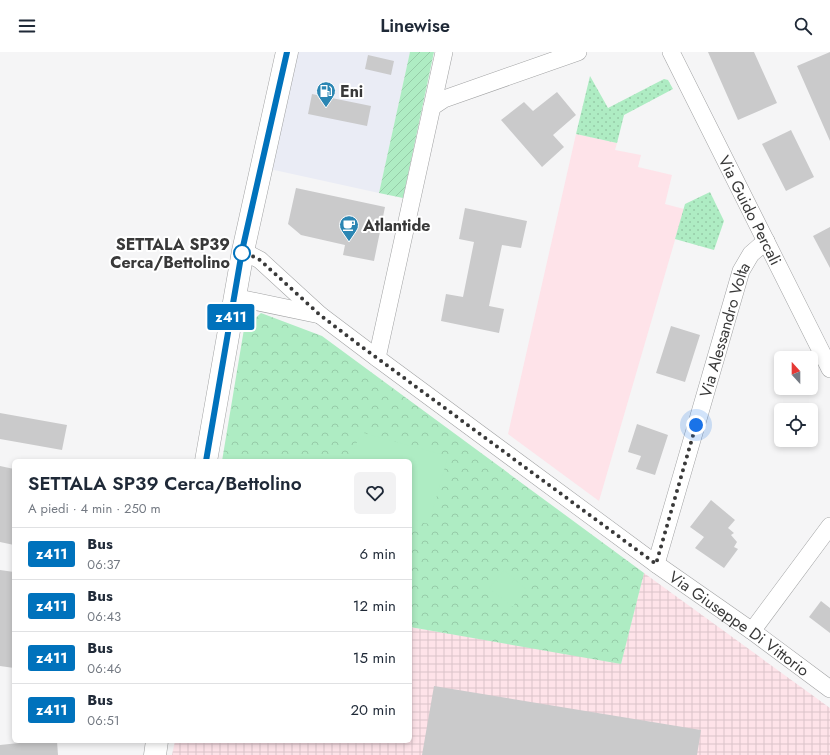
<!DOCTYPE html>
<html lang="it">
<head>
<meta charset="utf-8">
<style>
  body { margin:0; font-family:Jost,sans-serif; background:#f2f2f3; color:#1f2937; height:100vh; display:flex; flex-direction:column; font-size:15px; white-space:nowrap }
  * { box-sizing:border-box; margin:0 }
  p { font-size:13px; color:#747a83 }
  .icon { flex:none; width:22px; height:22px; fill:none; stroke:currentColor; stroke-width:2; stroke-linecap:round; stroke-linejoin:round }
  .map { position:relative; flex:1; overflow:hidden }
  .sheet { position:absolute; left:12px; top:407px; width:400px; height:284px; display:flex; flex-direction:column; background:#fff; border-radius:6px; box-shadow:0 2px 6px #0003 }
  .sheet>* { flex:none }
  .badge { padding:0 8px; border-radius:3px; font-size:14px; line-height:26px }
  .needle { width:26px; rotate:339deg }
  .tools { position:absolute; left:774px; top:299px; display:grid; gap:8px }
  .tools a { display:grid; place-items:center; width:44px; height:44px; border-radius:6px; background:#fff; box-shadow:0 2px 6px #0003; font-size:20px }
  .you { position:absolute; width:20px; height:20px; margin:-10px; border:3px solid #fff; border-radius:50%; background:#1a73e8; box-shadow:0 0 0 6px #1a73e833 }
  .map>.badge { position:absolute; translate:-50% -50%; box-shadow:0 0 0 2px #fff }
  .round { display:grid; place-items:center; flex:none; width:42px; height:42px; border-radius:6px; background:#f2f2f3 }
  .overview { display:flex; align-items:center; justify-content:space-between; height:68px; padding:0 16px }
  h1 { font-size:19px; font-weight:600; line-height:30px }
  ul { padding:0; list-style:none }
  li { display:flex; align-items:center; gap:12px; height:52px; padding:0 16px; border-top:1px solid #e0e1e3 }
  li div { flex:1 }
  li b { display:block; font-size:15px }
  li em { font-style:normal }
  li .badge { min-width:44px; font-weight:700; text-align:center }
  header { display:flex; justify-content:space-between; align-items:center; height:52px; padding:0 16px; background:#fff; font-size:18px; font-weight:600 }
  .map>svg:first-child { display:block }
  .built { fill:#eaecf5 }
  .industrial { fill:url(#industrial-grid) }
  .education { fill:#fee3e9 }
  .grass { fill:url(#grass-dots) }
  .park { fill:url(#park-crowns) }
  .garden { fill:url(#garden-furrows) }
  .pitch { fill:#aeecc3 }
  .building { fill:#cacacb }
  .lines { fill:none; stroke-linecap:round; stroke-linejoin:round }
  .street-casing { stroke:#a1a2a3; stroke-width:18 }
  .primary-casing { stroke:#a1a2a3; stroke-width:23 }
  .street { stroke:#fff; stroke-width:17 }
  .primary { stroke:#fff; stroke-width:22 }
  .line-casing { stroke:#fff; stroke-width:9 }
  .line { stroke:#0072bc; stroke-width:6 }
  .walk { stroke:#393939; stroke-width:4; stroke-dasharray:0 7.2 }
  .stop-dot { fill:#fff; stroke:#0072bc; stroke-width:2 }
  .labels { text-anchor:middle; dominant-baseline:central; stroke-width:4; stroke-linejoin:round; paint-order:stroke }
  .poi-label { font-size:16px; font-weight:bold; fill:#393939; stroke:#fff; text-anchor:start }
  .street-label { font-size:16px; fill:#393939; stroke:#fff }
  .stop-label { font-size:16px; font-weight:bold; fill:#393939; stroke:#fff; text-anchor:end }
</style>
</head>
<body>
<header><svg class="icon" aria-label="menu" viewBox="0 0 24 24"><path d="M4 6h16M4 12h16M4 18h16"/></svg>Linewise<svg class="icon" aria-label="search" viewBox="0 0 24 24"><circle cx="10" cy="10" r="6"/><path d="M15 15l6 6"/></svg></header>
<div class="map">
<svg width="830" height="703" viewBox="0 0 830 703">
  <defs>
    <pattern id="industrial-grid" width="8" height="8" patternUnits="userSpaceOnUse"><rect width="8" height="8" fill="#fee3e9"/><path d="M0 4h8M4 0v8" fill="none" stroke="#dac4c9"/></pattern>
    <pattern id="grass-dots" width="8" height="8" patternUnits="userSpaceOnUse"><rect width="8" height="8" fill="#aeecc3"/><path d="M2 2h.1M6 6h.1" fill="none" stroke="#96cba8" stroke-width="1.8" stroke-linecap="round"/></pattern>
    <pattern id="park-crowns" width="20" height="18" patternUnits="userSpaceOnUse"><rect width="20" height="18" fill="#aeecc3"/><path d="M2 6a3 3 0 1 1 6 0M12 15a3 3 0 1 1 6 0" fill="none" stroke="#96cba8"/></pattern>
    <pattern id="garden-furrows" width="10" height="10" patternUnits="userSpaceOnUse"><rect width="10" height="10" fill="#aeecc3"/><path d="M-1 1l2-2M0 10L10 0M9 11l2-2" fill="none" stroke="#96cba8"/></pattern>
  </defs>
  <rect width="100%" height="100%" fill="#f5f5f6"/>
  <path class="built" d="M291,0H410L379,141L265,116Z"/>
  <path class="industrial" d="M644,521L830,656V703H172L175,689H410V575L621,611Z"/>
  <path class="education" d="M576,82L617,91L615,98L641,103L638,115L672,123L665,152L684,157L599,449L508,382Z"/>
  <path class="grass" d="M590,24L608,56L664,27L668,28L673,37L624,63L617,91L576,82Z
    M710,140L724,169L714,198L675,187L685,152Z"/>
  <path class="park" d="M261,261L322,284L644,521L621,612L410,575V409H222L244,277Z"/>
  <path class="garden" d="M410,0H434L403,146L379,141Z"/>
  <path class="pitch" d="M360,380L448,404L429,472L410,467V409H351Z
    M504,518L527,538L512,555L489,536Z"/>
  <path class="building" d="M708,0H754L777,51L738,68Z
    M830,0V89L797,14Z
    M368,3L394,9L391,23L365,17Z
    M557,40L576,63L553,83L564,95L542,115L501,68L524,50L533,59Z
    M312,42L371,54L367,74L308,62Z
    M791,78L814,125L786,139L762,92Z
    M296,136L385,155L374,209L343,203L345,193L301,183L288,172Z
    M465,156L527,169L521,196L502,193L489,254L504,257L499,281L441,269L446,242L463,245L474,190L459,187Z
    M830,175V216L813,184Z
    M671,274L700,283L685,330L656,321Z
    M0,361L67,373L62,398L0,387Z
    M637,372L668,383L655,423L636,417L641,404L628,400Z
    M0,414L14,417V493L0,490Z
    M711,448L735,468L728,476L734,481L731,483L737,490L734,495L738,497L724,516L695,496L704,485L690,475Z
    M0,518L14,520V616L0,614Z
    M821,549L830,556V581L809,565Z
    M434,634L701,678L697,703H422Z
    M38,689H57L58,703H0V693Z"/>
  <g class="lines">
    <g class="street-casing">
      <g id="street">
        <path id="s1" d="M671,0L830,317"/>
        <path d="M432,55L444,47L578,0"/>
        <path id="s2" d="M243,199L260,208L320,263L377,306L656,512L752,579L830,637"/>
        <path d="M234,245L320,263"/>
        <path d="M377,306L444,0"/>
        <path id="s3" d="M656,512L741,219L751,202L766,189"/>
        <path d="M752,579L830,474"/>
      </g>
    </g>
    <g class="primary-casing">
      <path id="primary" d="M206,409L243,199L287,0
        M155,703L157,689"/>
    </g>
    <use href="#street" class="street"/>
    <use href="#primary" class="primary"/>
  </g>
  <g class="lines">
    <g class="line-casing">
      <path id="line" d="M206,409L242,199L287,0"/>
    </g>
    <use href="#line" class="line"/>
    <path class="walk" d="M242,201V199L260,208L320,263L354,289L656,512L696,373"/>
  </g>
  <defs>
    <g id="fuel-pin" transform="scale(1)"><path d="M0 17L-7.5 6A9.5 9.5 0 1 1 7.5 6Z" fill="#2b86b3" stroke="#fff"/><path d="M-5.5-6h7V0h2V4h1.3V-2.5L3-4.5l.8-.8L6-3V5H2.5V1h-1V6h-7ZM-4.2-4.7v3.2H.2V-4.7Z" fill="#fff"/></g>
    <g id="cafe-pin" transform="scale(1)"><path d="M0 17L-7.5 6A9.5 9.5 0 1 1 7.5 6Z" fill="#2b86b3" stroke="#fff"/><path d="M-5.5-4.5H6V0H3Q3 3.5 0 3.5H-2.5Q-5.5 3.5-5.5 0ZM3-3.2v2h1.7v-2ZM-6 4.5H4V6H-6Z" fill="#fff"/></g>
  </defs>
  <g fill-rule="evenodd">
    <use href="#fuel-pin" x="326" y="39"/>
    <use href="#cafe-pin" x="349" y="173"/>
  </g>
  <circle class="stop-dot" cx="242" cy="201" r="8"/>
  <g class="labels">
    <g class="poi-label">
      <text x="340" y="39">Eni</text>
      <text x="363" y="173">Atlantide</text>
    </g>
    <g class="street-label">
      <text stroke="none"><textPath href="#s1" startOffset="177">Via Guido Percali</textPath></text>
      <text stroke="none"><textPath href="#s3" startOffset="244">Via Alessandro Volta</textPath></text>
      <text stroke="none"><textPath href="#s2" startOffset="621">Via Giuseppe Di Vittorio</textPath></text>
    </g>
    <g class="stop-label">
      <text x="230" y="192">SETTALA SP39<tspan x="230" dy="18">Cerca/Bettolino</tspan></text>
    </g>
  </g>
</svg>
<div class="tools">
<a><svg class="needle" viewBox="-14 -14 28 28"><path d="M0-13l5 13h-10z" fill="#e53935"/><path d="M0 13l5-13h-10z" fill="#747a83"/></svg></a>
<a><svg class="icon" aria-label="locate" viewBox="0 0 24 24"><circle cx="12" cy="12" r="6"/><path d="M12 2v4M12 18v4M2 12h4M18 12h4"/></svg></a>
</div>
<div class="you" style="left:696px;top:373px"></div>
<b class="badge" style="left:231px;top:265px;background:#0072bc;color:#fff">z411</b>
<section class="sheet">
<div class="overview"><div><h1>SETTALA SP39 Cerca/Bettolino</h1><p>A piedi · 4 min · 250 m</p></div><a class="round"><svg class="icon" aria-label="heart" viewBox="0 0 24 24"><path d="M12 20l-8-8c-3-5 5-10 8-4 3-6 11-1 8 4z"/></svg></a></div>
<ul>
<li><span class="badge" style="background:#0072bc;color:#fff">z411</span><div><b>Bus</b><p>06:37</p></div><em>6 min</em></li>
<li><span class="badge" style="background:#0072bc;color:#fff">z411</span><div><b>Bus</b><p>06:43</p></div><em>12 min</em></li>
<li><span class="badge" style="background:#0072bc;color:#fff">z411</span><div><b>Bus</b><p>06:46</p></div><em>15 min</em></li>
<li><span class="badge" style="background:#0072bc;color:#fff">z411</span><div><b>Bus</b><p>06:51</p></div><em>20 min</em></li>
</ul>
</section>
</div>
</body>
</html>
